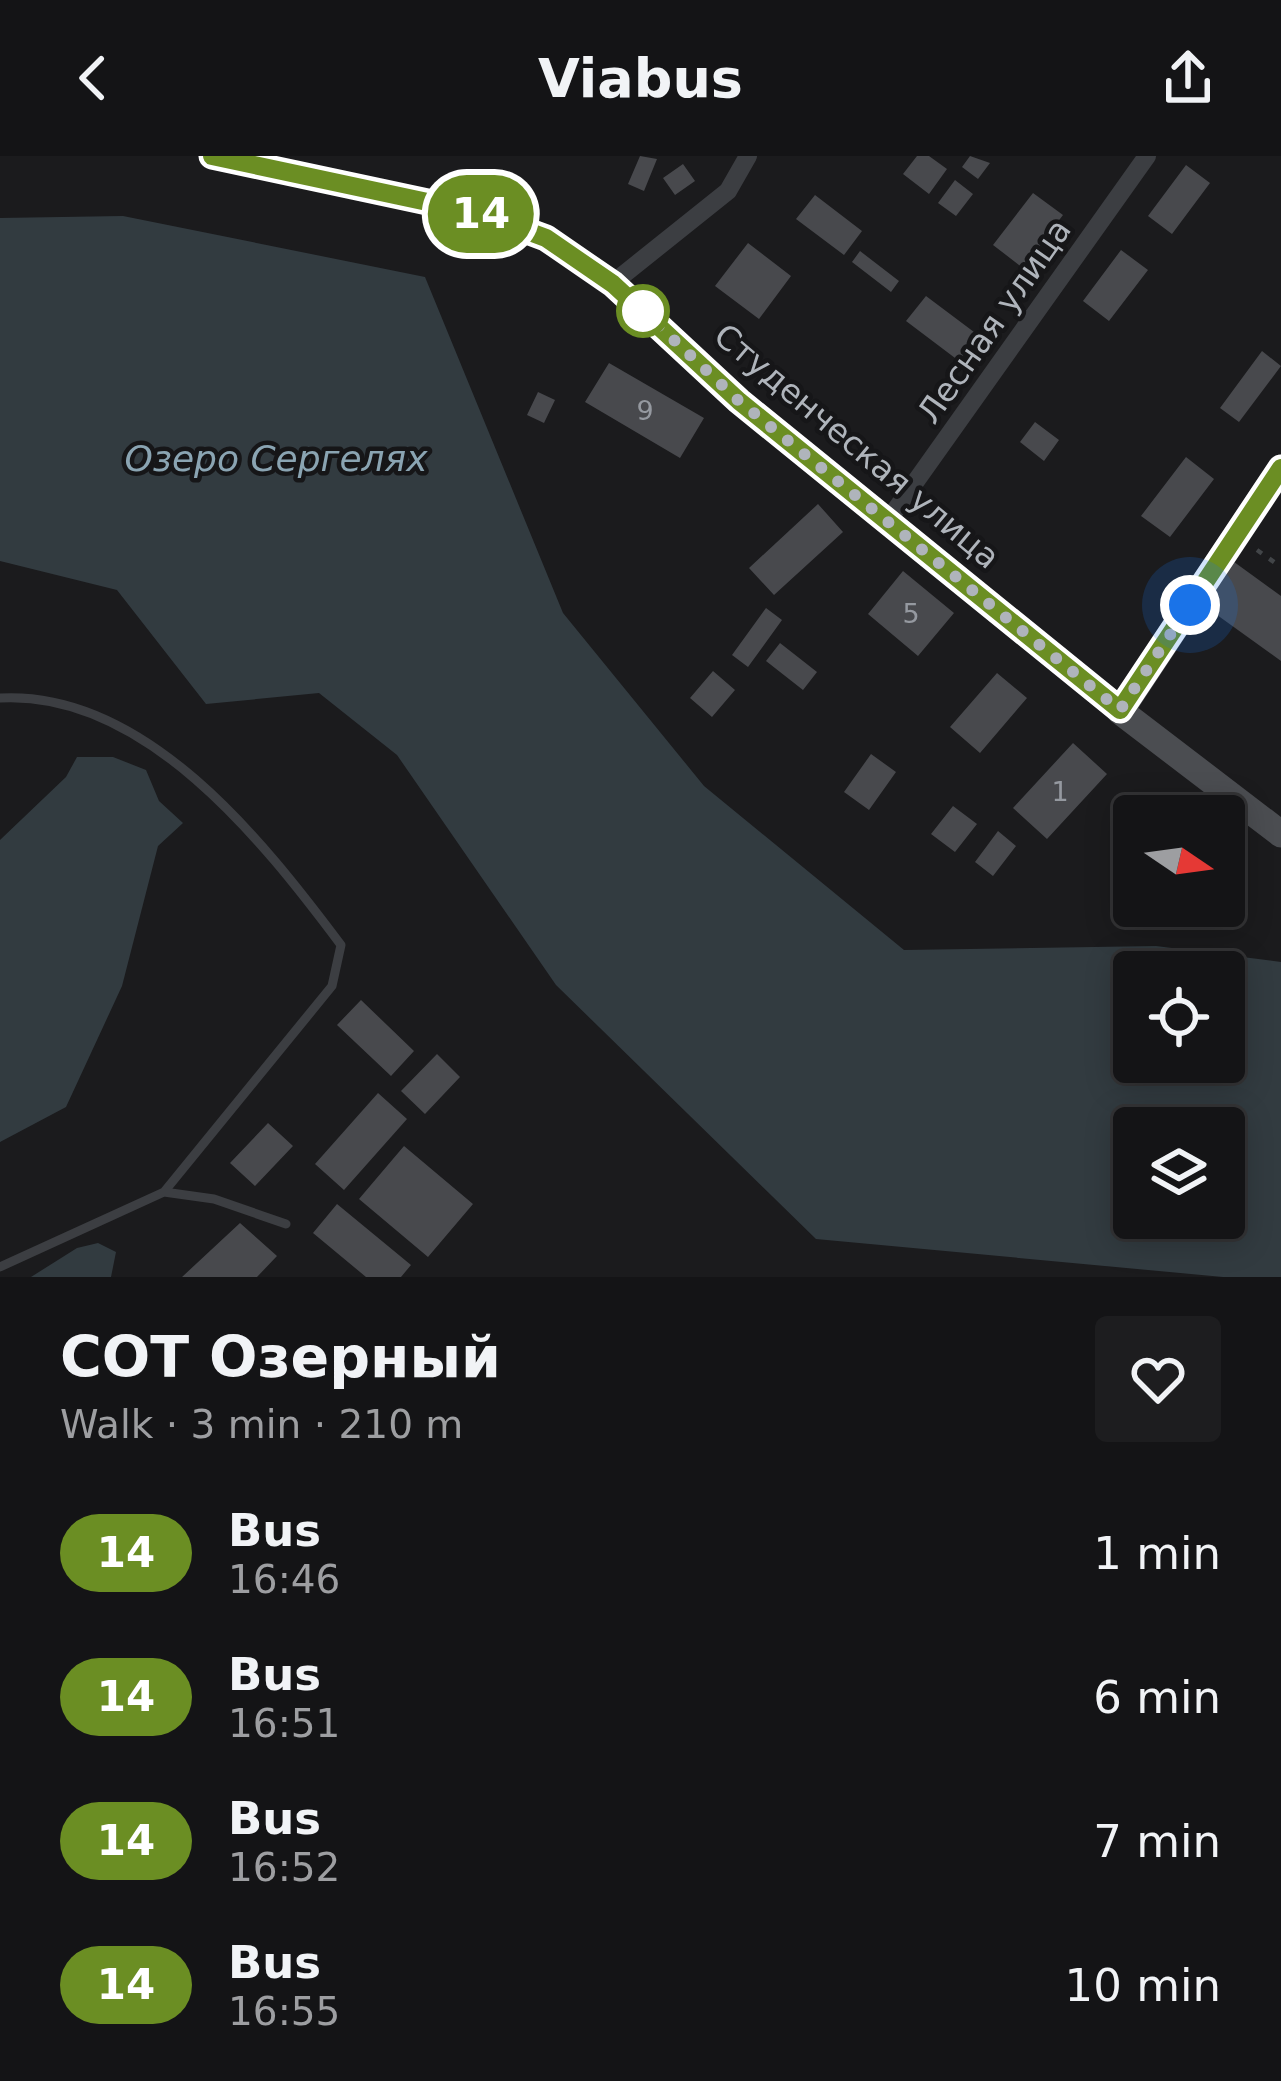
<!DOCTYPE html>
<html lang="en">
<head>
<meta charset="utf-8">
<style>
  body { margin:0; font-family:"DejaVu Sans",sans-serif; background:#1d1d1f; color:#f1f3f6; height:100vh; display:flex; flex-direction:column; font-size:45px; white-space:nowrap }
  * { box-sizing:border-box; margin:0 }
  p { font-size:39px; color:#9d9ea1 }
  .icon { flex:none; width:66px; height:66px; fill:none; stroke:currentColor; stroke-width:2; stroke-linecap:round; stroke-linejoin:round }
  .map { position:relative; height:1121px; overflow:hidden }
  .sheet { display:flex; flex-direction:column; background:#141416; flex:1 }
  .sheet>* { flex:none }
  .badge { padding:0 24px; border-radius:39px; font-size:42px; line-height:78px }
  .needle { width:78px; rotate:103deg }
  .tools { position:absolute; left:1113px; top:639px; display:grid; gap:24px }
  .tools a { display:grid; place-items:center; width:132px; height:132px; border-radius:12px; background:#141416; box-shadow:0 6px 30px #0003,0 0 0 3px #333335; font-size:60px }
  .you { position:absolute; width:60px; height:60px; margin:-30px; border:9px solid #fff; border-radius:50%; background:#1a73e8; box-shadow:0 0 0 18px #1a73e833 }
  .map>.badge { position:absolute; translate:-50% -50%; box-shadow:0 0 0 6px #fff }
  .round { display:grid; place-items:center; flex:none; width:126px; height:126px; border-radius:12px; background:#1d1d1f }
  .summary { display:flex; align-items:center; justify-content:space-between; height:204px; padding:0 60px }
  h1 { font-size:57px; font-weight:700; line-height:90px }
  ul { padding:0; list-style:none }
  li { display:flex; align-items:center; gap:36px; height:144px; padding:0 60px }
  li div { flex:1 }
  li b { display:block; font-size:45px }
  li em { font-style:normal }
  li .badge { min-width:132px; font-weight:700; text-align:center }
  header { display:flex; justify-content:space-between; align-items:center; height:156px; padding:0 60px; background:#141416; font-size:54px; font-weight:700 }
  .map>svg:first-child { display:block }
  .water { fill:#323b40; fill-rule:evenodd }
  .building { fill:#48494d }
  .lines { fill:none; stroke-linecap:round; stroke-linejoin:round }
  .path { stroke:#424548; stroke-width:4.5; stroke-dasharray:6 9; stroke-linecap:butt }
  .lane { stroke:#3c3e42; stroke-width:9 }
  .street { stroke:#3c3e42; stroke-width:18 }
  .secondary { stroke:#4b4d51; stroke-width:27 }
  .line-casing { stroke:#fff; stroke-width:27 }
  .line { stroke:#6b8e23; stroke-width:18 }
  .walk { stroke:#afb4bb; stroke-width:12; stroke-dasharray:0 21.6 }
  .stop-dot { fill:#fff; stroke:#6b8e23; stroke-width:6 }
  .labels { text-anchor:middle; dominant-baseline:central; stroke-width:9; stroke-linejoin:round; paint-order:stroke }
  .number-label { font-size:27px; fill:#9599a0 }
  .street-label { font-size:33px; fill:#afb4bb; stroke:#161618 }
  .water-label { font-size:36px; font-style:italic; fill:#8aa4b2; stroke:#161618 }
</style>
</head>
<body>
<header><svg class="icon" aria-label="back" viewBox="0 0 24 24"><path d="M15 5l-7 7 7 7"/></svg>Viabus<svg class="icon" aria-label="share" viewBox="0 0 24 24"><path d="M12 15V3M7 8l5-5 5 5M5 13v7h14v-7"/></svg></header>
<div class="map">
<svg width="1281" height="1121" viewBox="0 0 1281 1121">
  <rect width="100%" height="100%" fill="#1b1b1d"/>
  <path class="water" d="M123,60L425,121L563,457L704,630L904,794L1156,790L1281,806V1121H1223L816,1083L556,829L397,599L319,537L206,548L117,434L0,405V62ZM1134,816H1224V906H1134ZM1134,972H1224V1062H1134Z
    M77,601H113L146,614L159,645L183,667L158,690L122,830L66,951L0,986V684L66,621Z
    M98,1087L116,1096L111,1121H31L77,1092Z"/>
  <path class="building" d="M640,0L657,3L644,35L628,28Z
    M917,0H929L947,13L929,38L903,18Z
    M970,0L990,7L978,23L962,11Z
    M683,8L695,25L675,39L663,22Z
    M1186,9L1210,27L1172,78L1148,60Z
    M955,24L973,38L956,60L938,47Z
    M1033,37L1063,59L1023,112L993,89Z
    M815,39L862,75L844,99L796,63Z
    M748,87L791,120L759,163L715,130Z
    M1121,94L1148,114L1109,165L1083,145Z
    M860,95L899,125L891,136L852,106Z
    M926,140L978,179L959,205L906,165Z
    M1262,195L1281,210L1239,266L1220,252Z
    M609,207L704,262L680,302L585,246Z
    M538,236L555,244L544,267L527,259Z
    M1035,266L1059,284L1044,305L1020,286Z
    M1186,301L1214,323L1170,381L1141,360Z
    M818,348L843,376L774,439L749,412Z
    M1230,403L1281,440V505L1199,446Z
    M903,415L954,457L918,500L868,458Z
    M766,452L782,464L748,511L732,499Z
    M780,487L817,516L803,534L766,505Z
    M713,515L735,534L712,561L690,542Z
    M997,517L1027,542L980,597L950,571Z
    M1073,587L1107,618L1047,683L1013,652Z
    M871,598L896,616L869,654L844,636Z
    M953,650L977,668L955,696L931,678Z
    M998,675L1016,690L993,720L975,706Z
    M1224,695L1247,707L1231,740L1224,737Z
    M361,844L414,895L391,920L337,869Z
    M437,898L460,921L425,958L401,935Z
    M378,937L407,963L344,1034L315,1008Z
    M268,967L293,990L255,1030L230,1007Z
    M404,990L473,1048L428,1101L359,1043Z
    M337,1048L411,1109L401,1121H366L313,1077Z
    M240,1067L277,1100L257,1121H182Z"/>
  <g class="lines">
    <path class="path" d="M1257,394L1281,411"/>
    <path class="lane" d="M0,542C145,534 263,685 341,789L332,830L164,1036L0,1111
      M164,1036L214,1043L286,1068"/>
    <path class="street" d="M212,0L479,57L546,83L613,127L739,245L1120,555
      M613,127L728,35L748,0
      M889,363L1147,0"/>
    <path class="secondary" d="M1281,312L1120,555L1281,678"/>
  </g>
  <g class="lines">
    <g class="line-casing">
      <path id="line" d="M212,0L479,57L546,82L613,128L739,245L1120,554L1281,312"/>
    </g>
    <use href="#line" class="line"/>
    <path class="walk" d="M643,155L739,245L1120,554L1190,449"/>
  </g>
  <circle class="stop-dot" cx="643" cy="155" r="24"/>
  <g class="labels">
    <g class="number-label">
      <text x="645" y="254">9</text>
      <text x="911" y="457">5</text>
      <text x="1060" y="635">1</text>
    </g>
    <g class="street-label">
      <text transform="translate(994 165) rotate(-55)">Лесная улица</text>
      <text transform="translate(857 290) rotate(40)">Студенческая улица</text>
    </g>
    <g class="water-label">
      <text x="276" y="302">Озеро Сергелях</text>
    </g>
  </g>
</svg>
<div class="tools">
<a><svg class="needle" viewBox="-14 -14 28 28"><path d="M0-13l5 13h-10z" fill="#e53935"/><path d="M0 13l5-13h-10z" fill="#9d9ea1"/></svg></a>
<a><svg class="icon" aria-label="locate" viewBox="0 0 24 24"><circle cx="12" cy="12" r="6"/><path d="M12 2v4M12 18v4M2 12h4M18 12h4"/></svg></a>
<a><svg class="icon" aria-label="layers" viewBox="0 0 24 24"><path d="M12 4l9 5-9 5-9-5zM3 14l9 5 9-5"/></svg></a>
</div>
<div class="you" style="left:1190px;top:449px"></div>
<b class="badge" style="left:481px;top:58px;background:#6b8e23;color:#fff">14</b>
</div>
<section class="sheet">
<div class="summary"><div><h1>СОТ Озерный</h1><p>Walk · 3 min · 210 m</p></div><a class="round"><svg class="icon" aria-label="heart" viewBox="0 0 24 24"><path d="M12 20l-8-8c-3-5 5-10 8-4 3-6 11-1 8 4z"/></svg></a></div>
<ul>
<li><span class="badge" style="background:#6b8e23;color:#fff">14</span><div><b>Bus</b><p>16:46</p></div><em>1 min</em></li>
<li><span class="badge" style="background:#6b8e23;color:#fff">14</span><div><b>Bus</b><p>16:51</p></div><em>6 min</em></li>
<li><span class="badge" style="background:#6b8e23;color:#fff">14</span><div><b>Bus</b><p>16:52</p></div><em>7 min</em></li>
<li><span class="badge" style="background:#6b8e23;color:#fff">14</span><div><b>Bus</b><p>16:55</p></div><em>10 min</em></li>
</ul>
</section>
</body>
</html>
